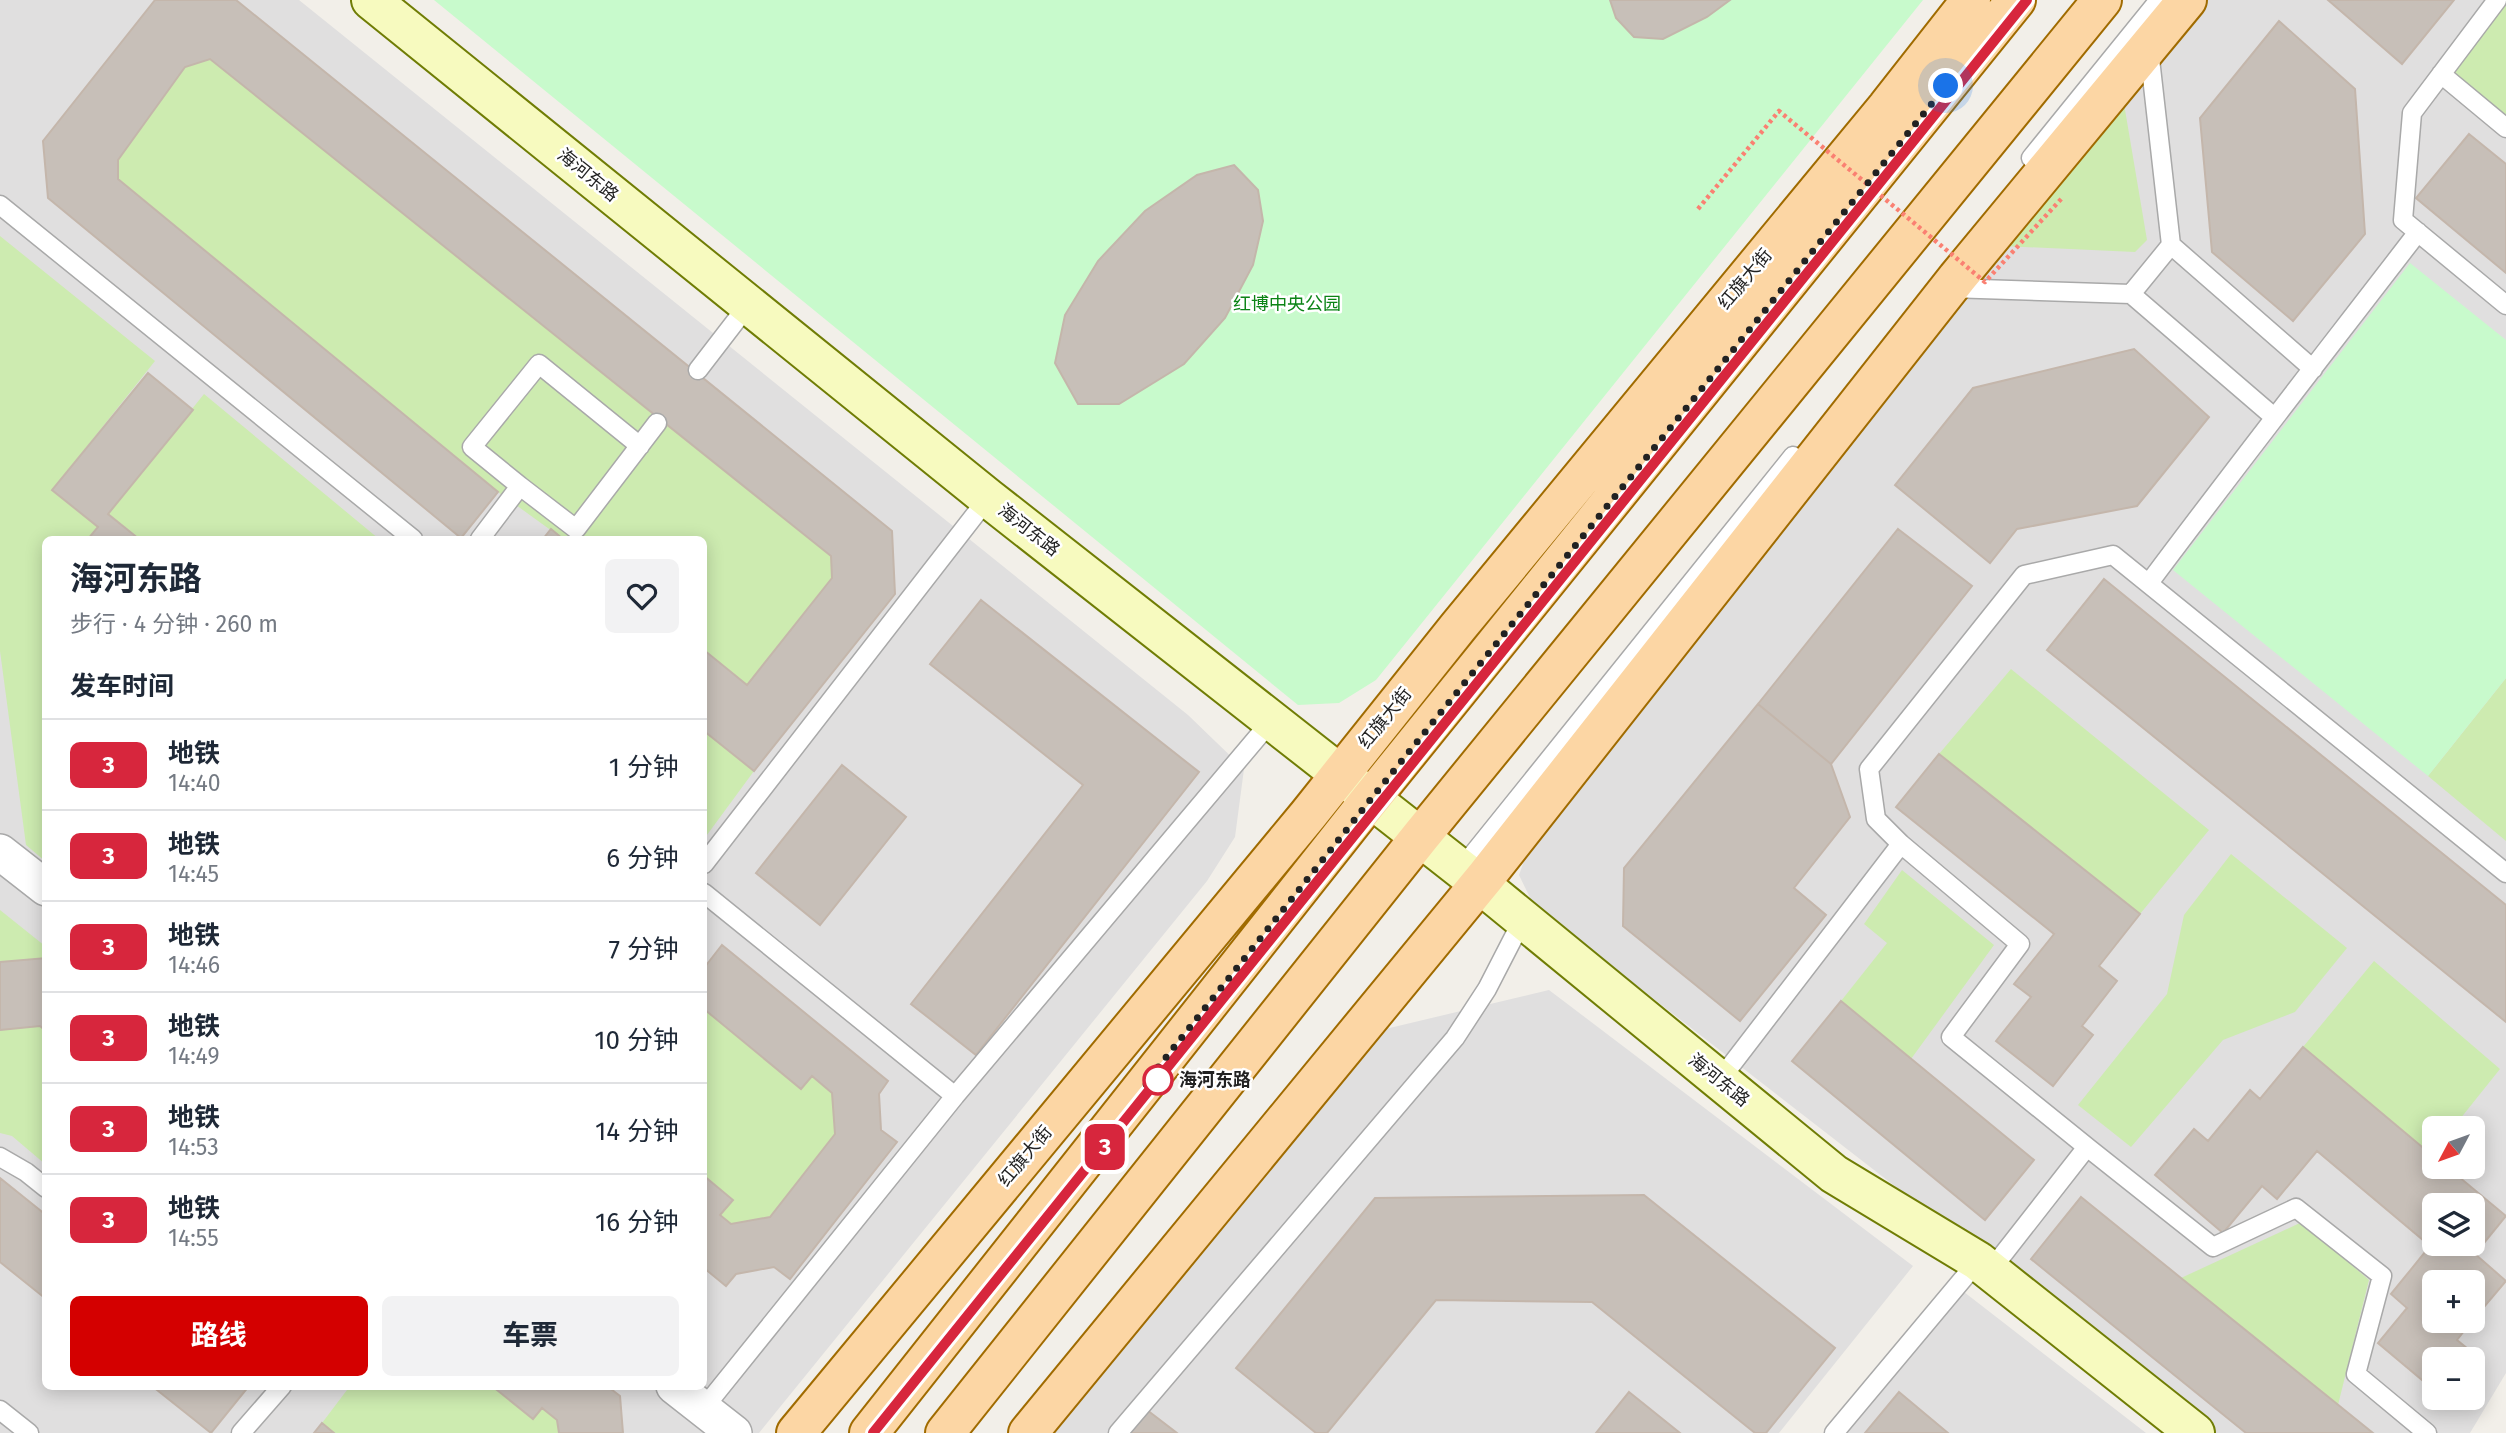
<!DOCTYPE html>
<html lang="zh">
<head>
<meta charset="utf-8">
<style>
  body { margin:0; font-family:"Fira Sans","Noto Sans SC",sans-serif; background:#f2f2f3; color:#1f2937; height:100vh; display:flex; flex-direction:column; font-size:26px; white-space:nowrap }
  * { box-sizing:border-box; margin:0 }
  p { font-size:23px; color:#747a83 }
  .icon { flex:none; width:38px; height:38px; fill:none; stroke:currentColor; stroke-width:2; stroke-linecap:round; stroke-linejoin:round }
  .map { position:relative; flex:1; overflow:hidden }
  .drawer { position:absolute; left:42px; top:536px; width:665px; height:854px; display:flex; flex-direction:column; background:#fff; border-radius:10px; box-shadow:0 4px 18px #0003 }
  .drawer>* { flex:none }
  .badge { padding:0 14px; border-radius:10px; font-size:24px; line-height:46px }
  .needle { width:46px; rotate:229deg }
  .buttons { position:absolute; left:2422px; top:1116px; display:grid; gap:14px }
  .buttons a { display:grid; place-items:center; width:63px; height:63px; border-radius:10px; background:#fff; box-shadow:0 4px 18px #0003; font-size:35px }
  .you { position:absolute; width:35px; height:35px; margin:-18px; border:5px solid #fff; border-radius:50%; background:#1a73e8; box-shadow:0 0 0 10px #1a73e833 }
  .map>.badge { position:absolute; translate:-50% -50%; box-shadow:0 0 0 4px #fff }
  h2 { padding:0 28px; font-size:26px; line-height:63px }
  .round { display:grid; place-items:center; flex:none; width:74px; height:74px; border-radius:10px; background:#f2f2f3 }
  .overview { display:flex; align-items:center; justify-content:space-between; height:119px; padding:0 28px }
  h1 { font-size:33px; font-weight:700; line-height:52px }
  .cta { display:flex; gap:14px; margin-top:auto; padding:14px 28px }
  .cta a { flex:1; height:80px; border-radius:10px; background:#d40000; color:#fff; font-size:28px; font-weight:700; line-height:80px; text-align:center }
  .cta a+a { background:#f2f2f3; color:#1f2937 }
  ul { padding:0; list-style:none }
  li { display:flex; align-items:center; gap:21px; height:91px; padding:0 28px; border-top:2px solid #e0e1e3 }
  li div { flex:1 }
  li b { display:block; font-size:26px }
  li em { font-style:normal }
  li .badge { min-width:77px; font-weight:700; text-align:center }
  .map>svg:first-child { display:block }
  .residential { fill:#e0dfdf; fill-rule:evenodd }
  .grass { fill:#cdebb0 }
  .park { fill:#c8facc }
  .building { fill:#c7bfb8; stroke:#c4b6ab; stroke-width:2; fill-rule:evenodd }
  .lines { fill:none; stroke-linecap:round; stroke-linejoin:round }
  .lane-casing { stroke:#a9a9a9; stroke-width:21 }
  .street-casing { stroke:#a9a9a9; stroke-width:38 }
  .secondary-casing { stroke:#707d05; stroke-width:42 }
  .primary-casing { stroke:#a06b00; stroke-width:42 }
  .lane { stroke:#fff; stroke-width:18 }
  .street { stroke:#fff; stroke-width:35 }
  .secondary { stroke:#f7fabf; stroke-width:38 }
  .primary { stroke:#fcd6a4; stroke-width:38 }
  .path-bridge { stroke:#fa8072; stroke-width:4.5; stroke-dasharray:3.5 3.5; stroke-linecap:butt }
  .line-casing { stroke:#fff; stroke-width:16 }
  .line { stroke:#d7263d; stroke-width:10 }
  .walk { stroke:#222; stroke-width:7; stroke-dasharray:0 12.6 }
  .stop-dot { fill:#fff; stroke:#d7263d; stroke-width:3.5 }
  .labels { text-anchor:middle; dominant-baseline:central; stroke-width:5; stroke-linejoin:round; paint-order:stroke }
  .street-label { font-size:18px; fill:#222; stroke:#fff }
  .park-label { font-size:18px; fill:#0c8416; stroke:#fff }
  .stop-label { font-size:18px; font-weight:bold; fill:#222; stroke:#fff; text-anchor:start }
</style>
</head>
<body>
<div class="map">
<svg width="2506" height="1433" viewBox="0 0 2506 1433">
  <rect width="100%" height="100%" fill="#f2efe9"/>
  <path class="residential" d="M0,0H299L1188,715L1244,769L1235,837L1207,881L759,1433H0ZM46,539H704V1386H46Z
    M2185,0H2506V1373L2470,1433H2213L1534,906L1519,875L1534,833ZM2434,1129H2473V1167H2434ZM2434,1206H2473V1244H2434ZM2434,1283H2473V1321H2434ZM2434,1360H2473V1398H2434Z
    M1549,990L1913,1266L1779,1433H1035L1356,1036Z
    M1955,1285L2146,1433H1836Z"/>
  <path class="grass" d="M2497,0H2506V128L2441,74Z
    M210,59L831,556L832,578L747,685L704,650V539H563L498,492L118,179V160L185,67Z
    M2120,80L2147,240L2135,252L1982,245Z
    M0,236L155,361L53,489L98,527L88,539H46L45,861L26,845L0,651Z
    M204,394L379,539H140L108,514Z
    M2011,669L2209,830L2140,914L1939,754Z
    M2506,678V841L2428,776Z
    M704,731L754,771L704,839Z
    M2231,854L2347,948L2295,1012L2223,1040L2131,1147L2078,1105L2167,994L2184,915Z
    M1902,870L1994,945L1911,1059L1841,1001L1887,943L1864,924Z
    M0,910L45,946V958L0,962Z
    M2374,961L2500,1069L2452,1129H2434V1151L2431,1154L2303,1047Z
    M704,1009L801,1089L812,1076L832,1093L835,1134L770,1217L731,1224L720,1215L732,1199L704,1176Z
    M40,1026L45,1031V1164L12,1136L0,1133V1030Z
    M2302,1222L2369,1280L2338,1405L2181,1278Z
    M350,1386H492L533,1419L542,1408L557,1420L559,1433H334L322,1423Z"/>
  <path class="park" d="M434,0H1923L1376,680L1339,703L1298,705Z
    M2410,263L2506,340V678L2428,776L2173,570Z"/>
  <path class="building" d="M155,0H236L892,531L895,594L754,771L704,731V650L747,685L832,578L831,556L210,59L185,67L118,160V179L498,492L461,538L48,198L43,141Z
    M1610,0H1730L1707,17L1663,39L1634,37L1616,18Z
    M2328,0H2454L2402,64Z
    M2279,21L2355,89L2365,234L2293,321L2212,252L2200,118Z
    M2469,134L2506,164V273L2416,198Z
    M1234,165L1258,190L1263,221L1253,265L1225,318L1184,364L1119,404H1078L1055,363L1065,315L1098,261L1145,211L1197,175Z
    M2134,349L2209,417L2137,506L2017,529L1990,563L1895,485L1973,388Z
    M148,373L193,410L108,514L139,539H88L98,527L52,490Z
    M551,529L563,539H543Z
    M1898,529L1972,586L1831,764L1758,704Z
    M2104,579L2506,905V1022L2047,650Z
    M981,600L1199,772L976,1055L911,1004L1083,785L930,664Z
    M1758,704L1831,764L1850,817L1794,888L1826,915L1740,1021L1623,926L1624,868Z
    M1939,754L2140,914L2099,966L2117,981L2082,1026L2093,1035L2053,1086L1996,1041L2031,997L2014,984L2054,934L1896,807Z
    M842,765L906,817L820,925L756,873Z
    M722,945L888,1081L879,1094L881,1130L897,1142L790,1279L774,1267L736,1274L726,1286L704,1268V1176L733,1200L720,1215L731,1224L770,1217L835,1134L832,1093L812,1076L801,1089L704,1009V968Z
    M46,958V1031L40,1026L0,1030V962Z
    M1841,1001L2034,1160L1985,1220L1792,1061Z
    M2303,1047L2434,1157V1167H2447L2506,1216L2475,1254L2506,1281L2473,1320V1283H2434V1321H2472L2457,1340L2479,1358L2473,1366V1360H2434V1390L2378,1343L2407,1308L2391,1294L2430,1246L2317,1151L2277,1199L2262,1186L2223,1233L2155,1175L2194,1129L2208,1141L2250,1090L2260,1099ZM2434,1206H2473V1244H2434Z
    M0,1178L46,1215V1299L0,1262Z
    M1644,1195L1835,1348L1766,1433H1755L1592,1302L1436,1300L1327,1433H1316L1236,1368L1375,1198Z
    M2081,1197L2181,1278L2373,1433H2246L2031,1259Z
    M152,1386H249L211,1433Z
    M492,1386H607L620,1396L623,1433H559L557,1420L542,1408L533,1419Z
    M1629,1392L1680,1433H1596Z
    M1899,1392L1948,1433H1865Z
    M1147,1410L1177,1433H1129Z
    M322,1423L334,1433H314Z"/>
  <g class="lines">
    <g class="lane-casing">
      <path id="lane" d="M2497,0L2412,113L2403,220L2506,305
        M2149,50L2171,245
        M2441,74L2506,128
        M2031,158L2159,0
        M0,205L413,539
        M1949,288L2131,294
        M698,370L748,305
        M2274,417L2131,294L2171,245L2313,369
        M520,486L472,447L539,364L640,446
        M480,539L520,486L576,529L657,423
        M2149,583C2237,465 2328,349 2418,232
        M1901,844L1876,819L1869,769L2024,575L2113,555L2506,873
        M704,864L988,498
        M1461,869L1793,456
        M704,893L955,1096
        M1719,1081L1901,844L2020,944L1951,1037L2087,1147
        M0,1157L26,1172L46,1188
        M1990,1271L2087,1147L2213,1247L2296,1208L2382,1276L2356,1374L2427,1433
        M703,1409L955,1096L1272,720
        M0,1410L29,1433
        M241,1433L282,1386
        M1118,1433L1455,1038L1487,989L1523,919
        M1834,1433L1978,1261"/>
    </g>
    <g class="street-casing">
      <path id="street" d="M0,852L46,888
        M674,1386L734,1433"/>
    </g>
    <g class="secondary-casing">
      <path id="secondary" d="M371,0L988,498L1480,884L1834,1174L1978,1261L2195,1433"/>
    </g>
    <g class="primary-casing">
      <path id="primary" d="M796,1433L1308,815L1458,627L1887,107L1971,0
        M869,1433L1368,802L2016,0
        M945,1433L1420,837L2102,0
        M1028,1433L1486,876L1957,278L2187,0"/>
    </g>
    <use href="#lane" class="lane"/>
    <use href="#street" class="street"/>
    <use href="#secondary" class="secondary"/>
    <use href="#primary" class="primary"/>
    <path class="path-bridge" d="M1698,209L1779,111L1985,282L2063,197"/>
  </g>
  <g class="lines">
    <g class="line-casing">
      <path id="line" d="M873,1433L2027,0"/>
    </g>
    <use href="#line" class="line"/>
    <path class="walk" d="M1158,1080L1144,1085L1371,799L1946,86"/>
  </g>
  <circle class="stop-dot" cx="1158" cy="1080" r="14"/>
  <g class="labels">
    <g class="street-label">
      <text transform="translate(588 175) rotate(39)">海河东路</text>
      <text transform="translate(1745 279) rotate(-50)">红旗大街</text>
      <text transform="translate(1029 530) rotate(38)">海河东路</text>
      <text transform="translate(1385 718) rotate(-51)">红旗大街</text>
      <text transform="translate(1719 1080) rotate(39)">海河东路</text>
      <text transform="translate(1025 1156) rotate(-50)">红旗大街</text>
    </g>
    <g class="park-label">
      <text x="1287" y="304">红博中央公园</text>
    </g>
    <g class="stop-label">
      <text x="1179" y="1080">海河东路</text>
    </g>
  </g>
</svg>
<div class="buttons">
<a><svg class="needle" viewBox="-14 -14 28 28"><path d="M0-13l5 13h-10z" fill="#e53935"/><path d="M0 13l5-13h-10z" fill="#747a83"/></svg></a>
<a><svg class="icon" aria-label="layers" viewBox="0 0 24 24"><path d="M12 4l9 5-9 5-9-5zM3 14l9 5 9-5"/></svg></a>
<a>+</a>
<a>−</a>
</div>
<div class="you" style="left:1946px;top:86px"></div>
<b class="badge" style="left:1105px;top:1147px;background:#d7263d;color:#fff">3</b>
<section class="drawer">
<div class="overview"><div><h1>海河东路</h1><p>步行 · 4 分钟 · 260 m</p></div><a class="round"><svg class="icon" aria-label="heart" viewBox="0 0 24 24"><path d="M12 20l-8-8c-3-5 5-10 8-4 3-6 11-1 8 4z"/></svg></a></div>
<h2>发车时间</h2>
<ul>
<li><span class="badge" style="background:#d7263d;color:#fff">3</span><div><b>地铁</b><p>14:40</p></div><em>1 分钟</em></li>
<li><span class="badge" style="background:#d7263d;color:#fff">3</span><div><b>地铁</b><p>14:45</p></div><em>6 分钟</em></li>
<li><span class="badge" style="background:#d7263d;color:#fff">3</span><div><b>地铁</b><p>14:46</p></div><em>7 分钟</em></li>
<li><span class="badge" style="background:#d7263d;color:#fff">3</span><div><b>地铁</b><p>14:49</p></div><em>10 分钟</em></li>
<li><span class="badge" style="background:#d7263d;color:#fff">3</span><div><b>地铁</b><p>14:53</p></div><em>14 分钟</em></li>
<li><span class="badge" style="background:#d7263d;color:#fff">3</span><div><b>地铁</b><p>14:55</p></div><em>16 分钟</em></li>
</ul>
<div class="cta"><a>路线</a><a>车票</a></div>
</section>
</div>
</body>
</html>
